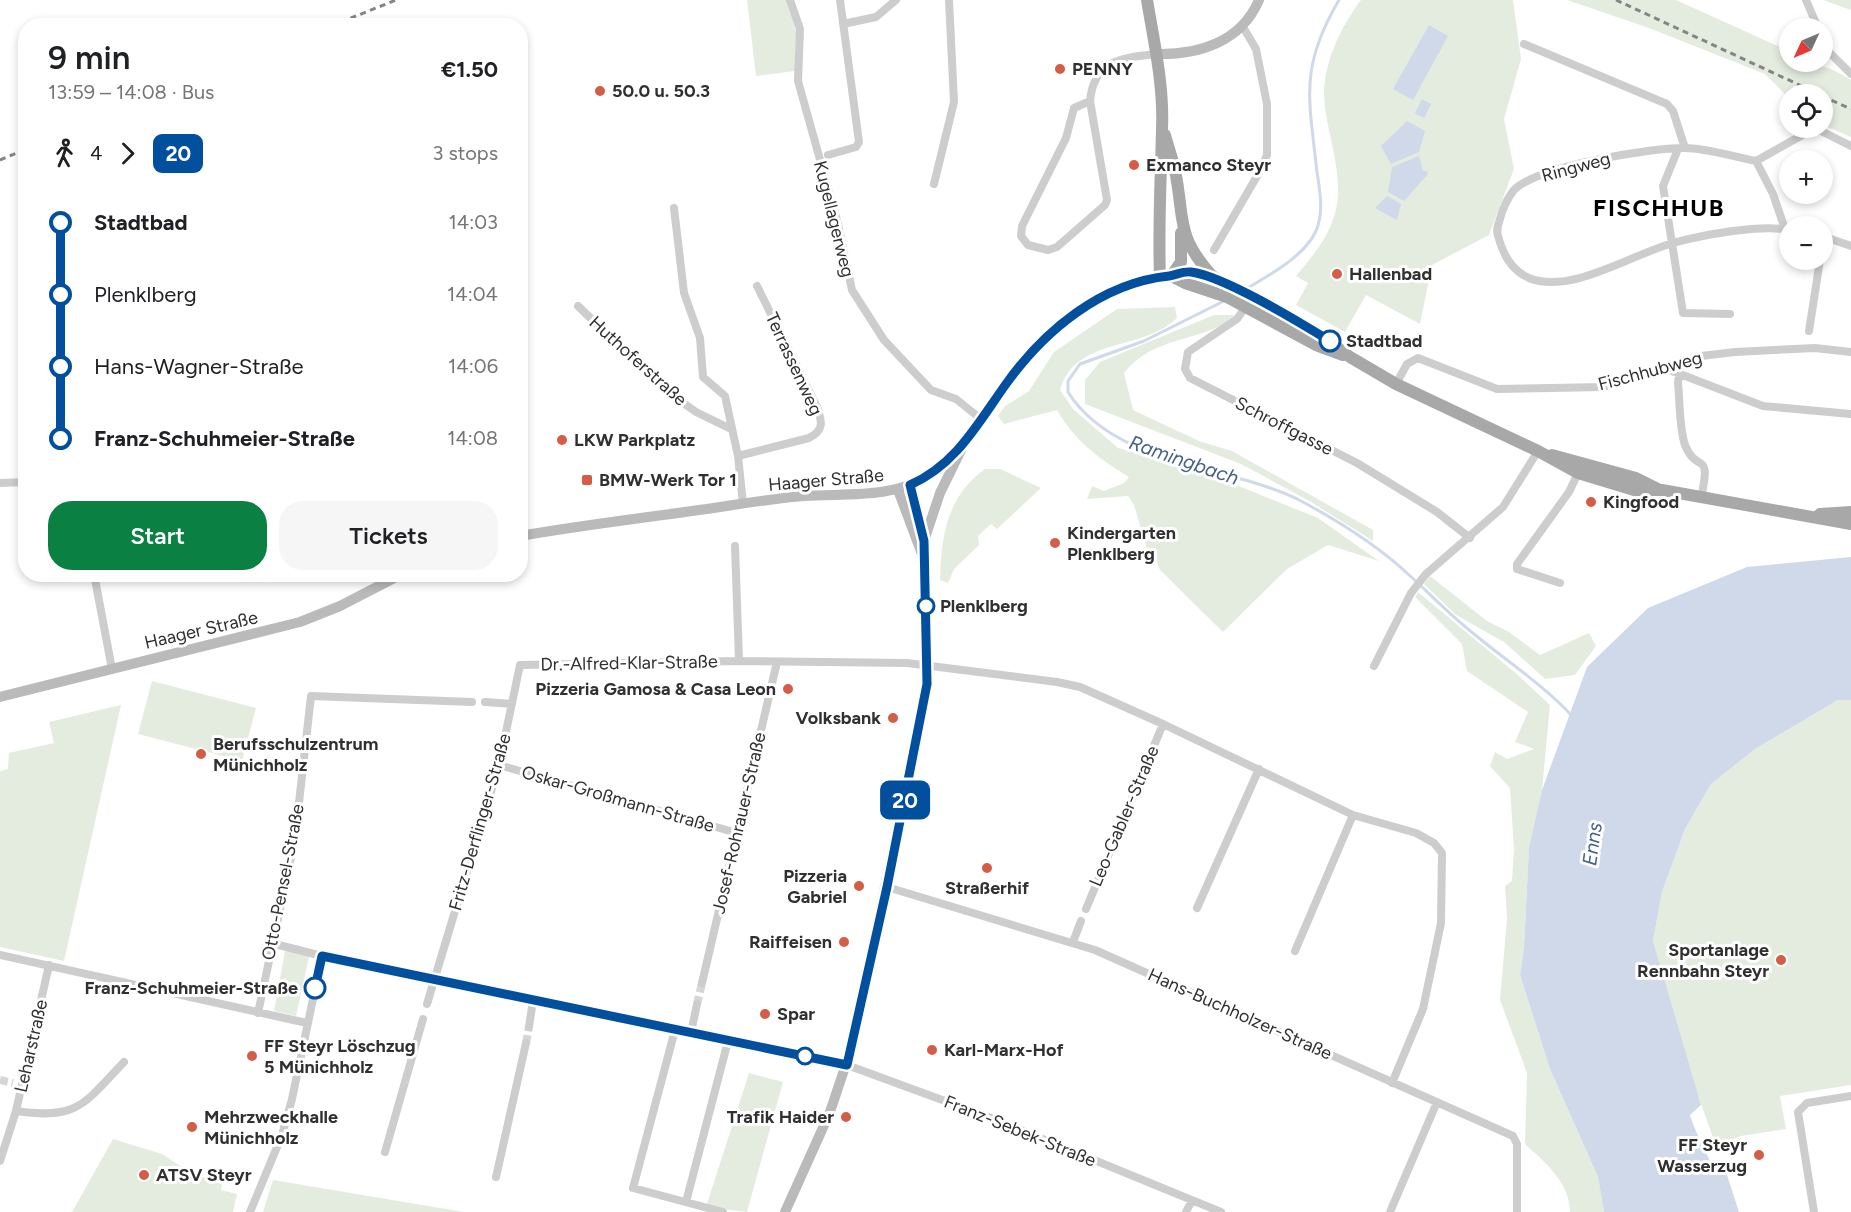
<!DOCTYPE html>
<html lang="en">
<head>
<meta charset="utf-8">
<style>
  body { margin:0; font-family:Figtree,sans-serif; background:#f6f6f6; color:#202124; height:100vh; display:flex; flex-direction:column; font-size:22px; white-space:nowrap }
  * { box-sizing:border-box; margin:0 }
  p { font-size:20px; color:#757577 }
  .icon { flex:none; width:33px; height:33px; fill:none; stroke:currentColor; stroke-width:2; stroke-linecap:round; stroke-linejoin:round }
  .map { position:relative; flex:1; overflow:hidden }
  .details { position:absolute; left:18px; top:18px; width:510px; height:564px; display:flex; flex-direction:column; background:#fff; border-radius:24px; box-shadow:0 3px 9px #0003 }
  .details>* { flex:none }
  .badge { padding:0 12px; border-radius:9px; font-size:21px; line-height:39px }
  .needle { width:39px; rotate:226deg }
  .buttons { position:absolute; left:1779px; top:18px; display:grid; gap:12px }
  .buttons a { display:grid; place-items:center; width:54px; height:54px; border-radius:50%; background:#fff; box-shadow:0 3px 9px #0003; font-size:30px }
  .map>.badge { position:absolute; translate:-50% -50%; box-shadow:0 0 0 3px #fff }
  .legs { display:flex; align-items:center; gap:9px; height:66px; padding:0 30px; font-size:20px }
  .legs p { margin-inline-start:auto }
  .headline { display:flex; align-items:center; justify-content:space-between; height:102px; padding:0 30px }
  h1 { font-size:33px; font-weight:600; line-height:45px }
  .button { display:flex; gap:12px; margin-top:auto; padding:12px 30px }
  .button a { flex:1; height:69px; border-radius:24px; background:#0b8043; color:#fff; font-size:24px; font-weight:600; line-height:69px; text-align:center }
  .button a+a { background:#f6f6f6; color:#202124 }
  ul { padding:0 30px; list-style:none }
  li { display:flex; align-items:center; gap:21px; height:72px; font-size:22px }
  li i { display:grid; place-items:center; width:9px; height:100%; margin:0 8px; background:currentColor }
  li i::after { content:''; width:15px; height:15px; margin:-8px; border:4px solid; border-radius:50%; background:#fff }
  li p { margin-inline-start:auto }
  li:first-child i { background:linear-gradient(#0000 50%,currentColor 0) }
  li:last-child i { background:linear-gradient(currentColor 50%,#0000 0) }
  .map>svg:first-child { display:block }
  .green { fill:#e4ece0 }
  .water { fill:#cfd9e9 }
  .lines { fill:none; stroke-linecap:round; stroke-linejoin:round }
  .stream { stroke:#cfd9e9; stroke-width:3 }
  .street-tunnel { stroke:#d6d6d6; stroke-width:8; stroke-dasharray:8 4; stroke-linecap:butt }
  .street { stroke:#cdcdcd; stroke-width:8 }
  .secondary { stroke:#bababa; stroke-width:10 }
  .primary { stroke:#a8a8a8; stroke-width:12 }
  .rail { stroke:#858585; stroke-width:3; stroke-dasharray:6 4.5; stroke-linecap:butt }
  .line-1-casing { stroke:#fff; stroke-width:14 }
  .line-1 { stroke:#024f9e; stroke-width:9 }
  .poi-dot { fill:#d35d47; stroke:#fff; stroke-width:2 }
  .stop-1-dot { fill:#fff; stroke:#024f9e; stroke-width:3 }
  .labels { text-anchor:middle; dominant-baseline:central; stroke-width:6; stroke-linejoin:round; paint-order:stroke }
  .poi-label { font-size:18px; font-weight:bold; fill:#303030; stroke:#fff; text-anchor:start }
  .street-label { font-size:18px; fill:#303030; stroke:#fff }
  .stop-label { font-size:18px; font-weight:bold; fill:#303030; stroke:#fff; text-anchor:start }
  .water-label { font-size:20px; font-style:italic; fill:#46608a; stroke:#fff }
  .district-label { font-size:24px; font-weight:bold; letter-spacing:1.5px; fill:#000; stroke:#fff }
</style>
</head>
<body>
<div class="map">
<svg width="1851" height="1212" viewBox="0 0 1851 1212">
  <rect width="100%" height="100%" fill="#fff"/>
  <path class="green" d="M747,0H787L796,31L795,71L756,76Z
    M1361,0H1513L1521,59L1504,119L1514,169L1489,235L1432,265L1420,324L1366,295L1345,332L1296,305L1308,283L1296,276C1310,259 1325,242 1332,222C1349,180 1325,136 1324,94C1324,61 1342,25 1361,0Z
    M1567,0H1676L1789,51L1790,62C1813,62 1832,67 1851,80V137L1823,125L1822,94H1790L1789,98L1765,74L1649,28Z
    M1823,0H1851V10Z
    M1175,307L1177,318C1142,352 1076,336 1060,390L1073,409L1118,448L1199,470L1318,518L1379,561L1328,545L1287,569L1223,632L1160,570L1155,557L1150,559L1134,505L1128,496L1087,499L1092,486L1104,491L1124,483L1129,477C1098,458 1075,441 1057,410L1004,424L998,416L1005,406L1029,391L1054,352L1117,309Z
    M1214,315H1235C1228,320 1220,327 1211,330C1178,342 1147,344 1124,373L1133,410L1199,441L1232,451L1373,530V541L1311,502L1241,464L1085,404V380L1100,362Z
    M985,469H1000L1041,488L997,529L991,524L978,536L979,545L954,569L948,583L940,580C941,536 947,496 985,469Z
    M1430,576L1487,621L1509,632L1540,655L1589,633L1596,646L1575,675L1545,679L1504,642L1456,615L1424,584Z
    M1418,592L1519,676L1550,705L1542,790L1529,847L1524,948L1520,975L1550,1069L1598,1177L1604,1212H1570C1570,1183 1545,1162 1525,1144L1527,1073L1500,1000L1507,919L1505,886L1512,881L1514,848L1510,788L1490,766L1495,752L1507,759L1534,749L1515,742L1528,712L1467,671L1462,644L1415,597Z
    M152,681L256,708L242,761L138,734Z
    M1838,700H1851V1085L1780,1096L1786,1129L1741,1136L1716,1146L1689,1070L1653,941L1662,892L1685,829L1711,784L1755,749Z
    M121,705L64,961L0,947V771L8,769L9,753L54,743L49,722Z
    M286,946L310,952L296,1016L274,1011Z
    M749,1073L783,1082L747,1212L706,1207Z
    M113,1139L162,1154L188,1171L222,1184L221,1190L237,1194L233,1212H72Z
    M273,1180L464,1212H263Z"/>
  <path class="water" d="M1429,25L1448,36L1413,100L1393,89Z
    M1422,99L1431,104L1424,118L1415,113Z
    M1407,121L1425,131L1419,152L1391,164L1381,146Z
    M1419,156L1423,171H1427L1428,174L1404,201L1388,192L1392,167Z
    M1387,196L1401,204L1397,220L1375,208Z
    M1851,557V700H1838L1755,749L1711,784L1685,829L1662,892L1653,941L1701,1105L1690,1115C1696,1136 1708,1151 1714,1174L1727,1175L1739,1212H1604L1598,1177L1550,1069L1520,975L1524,948L1529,847L1542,790L1587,667L1648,608L1747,567Z"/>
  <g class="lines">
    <path class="stream" d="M1246,289C1269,275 1304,257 1316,231C1324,212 1320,192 1317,172C1309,98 1299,68 1339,0
      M1224,301L1144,341L1080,364L1068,381V392C1115,467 1231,464 1303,502C1340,522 1377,545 1408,574C1428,592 1447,612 1468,629C1503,659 1542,683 1573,717"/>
    <path class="street-tunnel" d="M697,1004L702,983
      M526,1043L529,1027
      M0,1080L13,1083"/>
    <path class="street" d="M790,0L800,29L798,81L838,224L852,290L884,340L931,390L956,399L981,419
      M1806,0L1818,28
      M843,24L876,17L896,0
      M1822,41L1830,53L1851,74
      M1524,44L1667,104L1673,111L1685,148
      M1090,101L1074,108L1066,138L1022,226L1021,236L1028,245L1048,250L1057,247L1105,205L1107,200L1090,101C1094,60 1121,58 1156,54
      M1678,149L1663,186L1683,313L1730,314
      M828,155L856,147L859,142L840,0
      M1756,161L1815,128L1851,146
      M934,184L954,102L949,0
      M674,208L684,293L700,338L703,377L725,396L738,456L743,504
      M1785,229L1773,194L1756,161C1733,157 1708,148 1684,148C1649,148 1538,166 1514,190C1508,197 1502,210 1500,219C1498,225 1496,230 1498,236C1503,254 1511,270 1529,278C1571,295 1632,254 1673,243C1702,235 1760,224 1790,230
      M1822,236L1851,246
      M1214,250L1260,171L1267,155V104L1256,49L1243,27
      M1247,305L1237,319L1188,352L1185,369L1190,378L1357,463L1437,512L1470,538
      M578,306L665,390L696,412L731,429
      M1809,331L1820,260
      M1667,369L1763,406L1851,414
      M1679,375L1678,383C1680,402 1679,427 1685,445C1697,475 1712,448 1701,498
      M1396,384L1407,364L1418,358L1497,389L1604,387L1701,356L1735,352L1815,348L1851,352
      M738,456L809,438C824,430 822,423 818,409L757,286
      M0,483L26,482
      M735,546L739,661
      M94,574L112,669
      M1560,583L1517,569V564L1569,492L1579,471
      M1374,666L1411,593L1426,574L1503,507L1538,451
      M485,702L512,704
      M499,765L737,833
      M887,887L1095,950L1513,1136L1517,1144V1212
      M1197,908L1259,769
      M1086,909L1163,724
      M1073,942L1081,921
      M271,943L322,956L847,1065L994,1119L1221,1212
      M1295,951L1353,815
      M0,955L307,1023
      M702,983L777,662
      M427,1004L499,765L520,665L739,661L907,663L1057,682L1080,687L1163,724L1353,815L1416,833L1434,843L1442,853L1441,923L1423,1009L1392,1083
      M258,1013L295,838L311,696L472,702
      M529,1027L533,1000
      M675,1030L633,1188L723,1212
      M691,1033L697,1004
      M16,1111C78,1120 84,1104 124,1062
      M385,1152L423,1019
      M0,1161L16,1111L49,965
      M496,1177L526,1043
      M686,1202L728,1041
      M250,1212L282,1135L292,1099L322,956
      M1186,1212L1192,1200
      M1390,1212L1437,1102
      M1814,1212L1798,1112L1807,1103L1851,1096"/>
    <path class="secondary" d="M1156,54C1199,55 1241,42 1259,0
      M910,485L924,537
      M898,490L922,554
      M520,536C577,526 635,519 692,511C729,506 767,499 804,496C846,493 891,499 928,476C957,459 975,429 994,402C1035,342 1086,293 1160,276
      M0,697L300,622L340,606L402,574
      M785,1212L830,1112L852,1046L927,684L924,541L940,493L965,442"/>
    <path class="primary" d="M1147,0C1154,42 1164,86 1162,129C1161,178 1158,227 1160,276H1171L1185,283L1227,297L1316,345L1343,355
      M1165,135C1168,146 1172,158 1175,170C1185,220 1175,235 1213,277
      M1172,275L1181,262V233
      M1171,276L1189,272L1214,277L1322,336L1350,357L1396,384L1538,451L1578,473L1634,490H1662L1851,524
      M1552,455L1636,478L1658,489
      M1820,514L1851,512"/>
    <path class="rail" d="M1616,0L1819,94
      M331,26L396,0
      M1822,96L1851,109
      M0,160L26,149"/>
  </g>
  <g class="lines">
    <g class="line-1-casing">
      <path id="line-1" d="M315,988L322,956L847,1065L887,887L927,684L924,541L910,485C956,465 978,423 1006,384C1044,331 1101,283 1169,276C1176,275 1183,271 1191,272C1224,276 1299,322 1330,341"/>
    </g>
    <use href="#line-1" class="line-1"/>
  </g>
  <g class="poi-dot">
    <circle cx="1060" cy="69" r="6"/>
    <circle cx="600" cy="91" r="6"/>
    <circle cx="1134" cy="165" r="6"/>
    <circle cx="1337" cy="274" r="6"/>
    <circle cx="562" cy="440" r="6"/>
    <rect x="581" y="474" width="12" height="12" rx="3"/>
    <circle cx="1591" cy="502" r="6"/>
    <circle cx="1055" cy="543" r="6"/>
    <circle cx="788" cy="689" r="6"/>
    <circle cx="893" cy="718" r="6"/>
    <circle cx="201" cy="754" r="6"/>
    <circle cx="987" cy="868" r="6"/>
    <circle cx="859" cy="886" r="6"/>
    <circle cx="844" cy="942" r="6"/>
    <circle cx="1781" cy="960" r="6"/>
    <circle cx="765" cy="1014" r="6"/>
    <circle cx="932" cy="1050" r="6"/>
    <circle cx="252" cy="1056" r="6"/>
    <circle cx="846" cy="1117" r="6"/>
    <circle cx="192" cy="1127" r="6"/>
    <circle cx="1759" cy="1155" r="6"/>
    <circle cx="144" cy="1175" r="6"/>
  </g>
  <g class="stop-1-dot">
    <circle cx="1330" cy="341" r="10"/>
    <circle cx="926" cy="606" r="8"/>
    <circle cx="315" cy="988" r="10"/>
    <circle cx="805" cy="1056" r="8"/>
  </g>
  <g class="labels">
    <g class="poi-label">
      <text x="1072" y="69">PENNY</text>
      <text x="612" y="91">50.0 u. 50.3</text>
      <text x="1146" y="165">Exmanco Steyr</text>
      <text x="1349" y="274">Hallenbad</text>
      <text x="574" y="440">LKW Parkplatz</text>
      <text x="599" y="480">BMW-Werk Tor 1</text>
      <text x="1603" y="502">Kingfood</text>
      <text x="1067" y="533">Kindergarten<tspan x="1067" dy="21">Plenklberg</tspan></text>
      <text x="776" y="689" text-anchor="end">Pizzeria Gamosa &amp; Casa Leon</text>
      <text x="881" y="718" text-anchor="end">Volksbank</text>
      <text x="213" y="744">Berufsschulzentrum<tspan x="213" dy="21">Münichholz</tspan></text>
      <text x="847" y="876" text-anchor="end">Pizzeria<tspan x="847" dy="21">Gabriel</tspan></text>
      <text x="987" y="888" text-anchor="middle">Straßerhif</text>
      <text x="832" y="942" text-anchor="end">Raiffeisen</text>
      <text x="1769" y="950" text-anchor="end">Sportanlage<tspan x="1769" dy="21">Rennbahn Steyr</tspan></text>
      <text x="777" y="1014">Spar</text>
      <text x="264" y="1046">FF Steyr Löschzug<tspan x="264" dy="21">5 Münichholz</tspan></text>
      <text x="944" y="1050">Karl-Marx-Hof</text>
      <text x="204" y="1117">Mehrzweckhalle<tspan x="204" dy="21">Münichholz</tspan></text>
      <text x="834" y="1117" text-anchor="end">Trafik Haider</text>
      <text x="1747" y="1145" text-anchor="end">FF Steyr<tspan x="1747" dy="21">Wasserzug</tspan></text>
      <text x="156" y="1175">ATSV Steyr</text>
    </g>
    <g class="street-label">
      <text transform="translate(1576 167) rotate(-15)">Ringweg</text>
      <text transform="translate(834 219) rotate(76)">Kugellagerweg</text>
      <text transform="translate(638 361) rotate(42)">Huthoferstraße</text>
      <text transform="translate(794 364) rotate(65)">Terrassenweg</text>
      <text transform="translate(1650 371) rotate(-15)">Fischhubweg</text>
      <text transform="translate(1284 426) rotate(27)">Schroffgasse</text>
      <text transform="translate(826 480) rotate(-5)">Haager Straße</text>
      <text transform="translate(201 630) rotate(-13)">Haager Straße</text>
      <text transform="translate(629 663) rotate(-1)">Dr.-Alfred-Klar-Straße</text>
      <text transform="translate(618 799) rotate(16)">Oskar-Großmann-Straße</text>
      <text transform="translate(1124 816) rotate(-67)">Leo-Gabler-Straße</text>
      <text transform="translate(480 822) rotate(-74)">Fritz-Derflinger-Straße</text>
      <text transform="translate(739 823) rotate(-77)">Josef-Rohrauer-Straße</text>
      <text transform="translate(283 882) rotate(-79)">Otto-Pensel-Straße</text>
      <text transform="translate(1240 1014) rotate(24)">Hans-Buchholzer-Straße</text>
      <text transform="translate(31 1046) rotate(-77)">Leharstraße</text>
      <text transform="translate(1020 1131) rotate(22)">Franz-Sebek-Straße</text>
    </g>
    <g class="stop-label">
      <text x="1346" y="341">Stadtbad</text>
      <text x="940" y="606">Plenklberg</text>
      <text x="298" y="988" text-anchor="end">Franz-Schuhmeier-Straße</text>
    </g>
    <g class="water-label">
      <text transform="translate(1184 460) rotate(19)">Ramingbach</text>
      <text transform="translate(1592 844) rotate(-82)">Enns</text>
    </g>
    <g class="district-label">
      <text x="1659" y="207">FISCHHUB</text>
    </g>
  </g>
</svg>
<div class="buttons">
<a><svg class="needle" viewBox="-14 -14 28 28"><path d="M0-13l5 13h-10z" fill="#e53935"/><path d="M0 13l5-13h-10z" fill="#757577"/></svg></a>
<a><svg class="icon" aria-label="locate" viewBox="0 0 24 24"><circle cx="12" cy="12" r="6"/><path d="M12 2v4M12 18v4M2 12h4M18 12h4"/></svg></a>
<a>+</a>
<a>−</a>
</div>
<b class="badge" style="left:905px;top:800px;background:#024f9e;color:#fff">20</b>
<section class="details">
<div class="headline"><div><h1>9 min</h1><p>13:59 – 14:08 · Bus</p></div><b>€1.50</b></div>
<div class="legs"><svg class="icon" aria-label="walk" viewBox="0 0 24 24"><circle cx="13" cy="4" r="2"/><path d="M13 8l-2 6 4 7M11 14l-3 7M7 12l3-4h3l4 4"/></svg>4<svg class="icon" aria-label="forward" viewBox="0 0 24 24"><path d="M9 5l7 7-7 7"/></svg><b class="badge" style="background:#024f9e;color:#fff">20</b><p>3 stops</p></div>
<ul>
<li><i style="color:#024f9e"></i><b>Stadtbad</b><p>14:03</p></li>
<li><i style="color:#024f9e"></i><span>Plenklberg</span><p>14:04</p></li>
<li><i style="color:#024f9e"></i><span>Hans-Wagner-Straße</span><p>14:06</p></li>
<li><i style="color:#024f9e"></i><b>Franz-Schuhmeier-Straße</b><p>14:08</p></li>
</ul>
<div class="button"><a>Start</a><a>Tickets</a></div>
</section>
</div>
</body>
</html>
